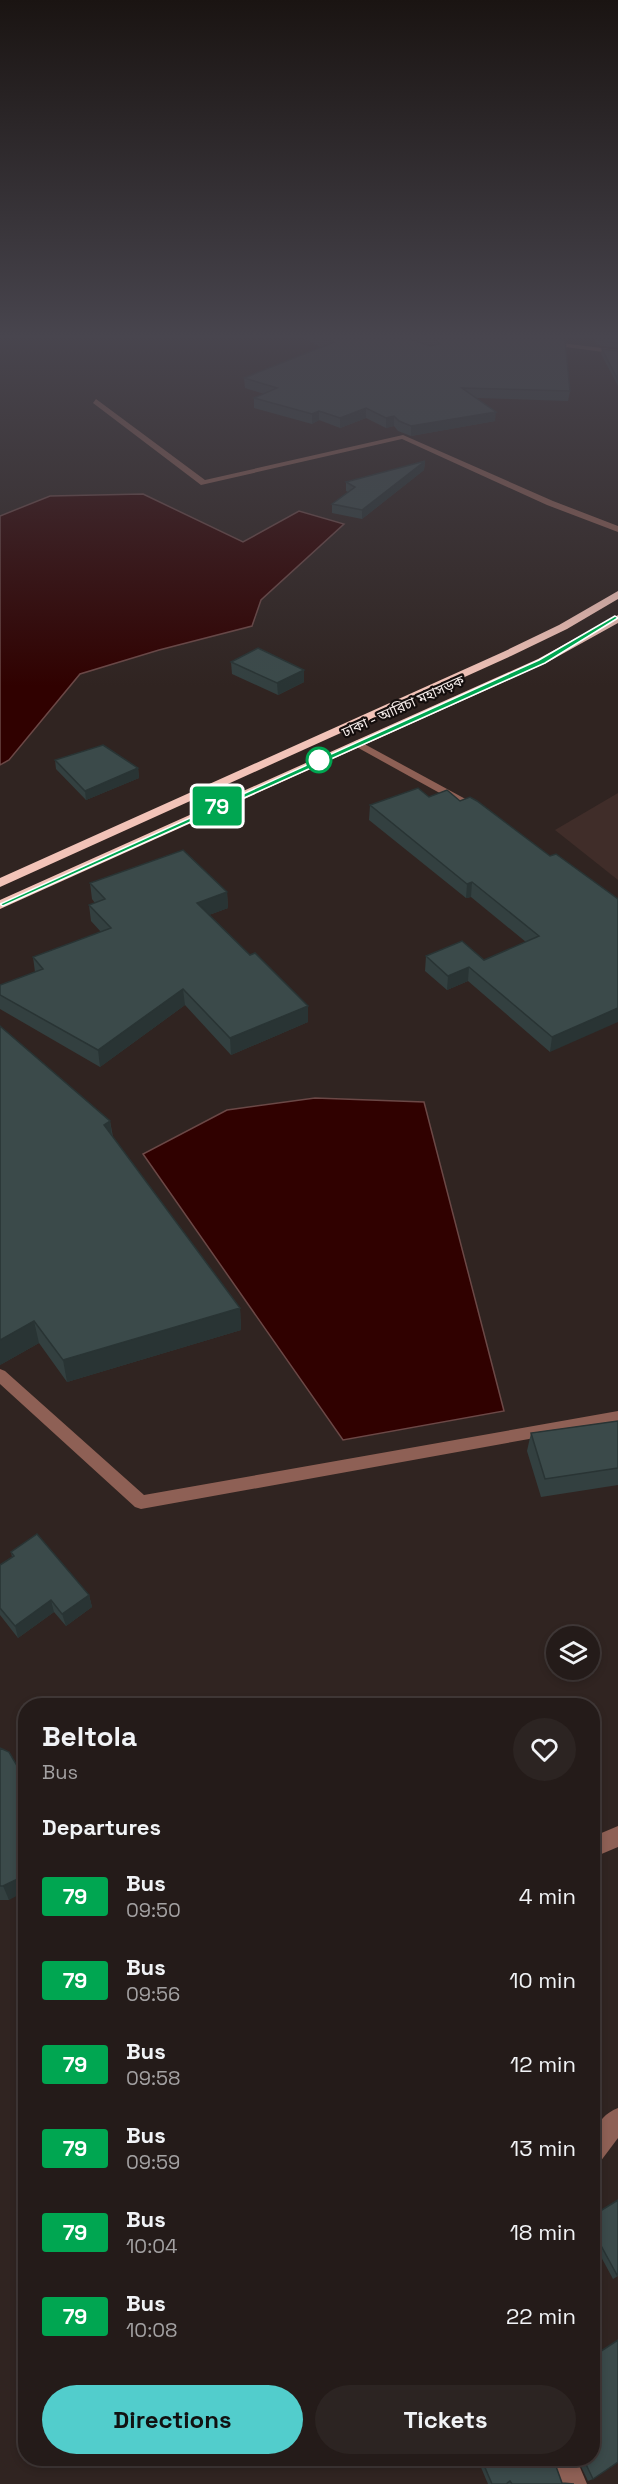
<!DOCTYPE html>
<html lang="en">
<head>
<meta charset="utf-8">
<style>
  body { margin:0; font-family:"Space Grotesk","Noto Sans Bengali",sans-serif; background:#2c2422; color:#f1f3f6; height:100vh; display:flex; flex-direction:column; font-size:22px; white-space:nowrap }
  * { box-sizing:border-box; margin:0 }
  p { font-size:20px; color:#a3a1a2 }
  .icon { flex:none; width:33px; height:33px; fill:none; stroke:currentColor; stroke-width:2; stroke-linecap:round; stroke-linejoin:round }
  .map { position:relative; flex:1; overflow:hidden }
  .side { position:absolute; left:18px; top:1698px; width:582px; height:768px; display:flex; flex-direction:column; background:#241b19; border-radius:24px; box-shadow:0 3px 9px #0003,0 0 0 2px #413938 }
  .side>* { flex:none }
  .badge { padding:0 12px; border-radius:4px; font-size:21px; line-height:39px }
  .controls { position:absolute; left:546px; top:1626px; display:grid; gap:12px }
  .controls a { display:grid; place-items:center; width:54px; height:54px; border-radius:50%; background:#241b19; box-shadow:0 3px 9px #0003,0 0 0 2px #413938; font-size:30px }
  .map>.badge { position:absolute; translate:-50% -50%; box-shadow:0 0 0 3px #fff }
  h2 { padding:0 24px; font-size:22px; line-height:54px }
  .round { display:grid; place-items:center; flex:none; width:63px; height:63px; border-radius:32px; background:#2c2422 }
  .summary { display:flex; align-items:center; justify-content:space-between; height:102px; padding:0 24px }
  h1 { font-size:28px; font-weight:800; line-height:45px }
  .primary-button { display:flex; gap:12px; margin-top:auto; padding:12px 24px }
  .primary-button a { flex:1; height:69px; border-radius:36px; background:#52cdcc; color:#111; font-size:24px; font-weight:800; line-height:69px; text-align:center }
  .primary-button a+a { background:#2c2422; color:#f1f3f6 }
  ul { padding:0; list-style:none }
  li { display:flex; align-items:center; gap:18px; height:84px; padding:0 24px }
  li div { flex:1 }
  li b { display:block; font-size:22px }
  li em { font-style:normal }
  li .badge { min-width:66px; font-weight:700; text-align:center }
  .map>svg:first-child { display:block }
  .built { fill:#402d29 }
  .water { fill:#300100; stroke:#6b4846; stroke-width:1.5 }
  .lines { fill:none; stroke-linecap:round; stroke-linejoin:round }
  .lane { fill:#8e6055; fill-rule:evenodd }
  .street { fill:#8e6055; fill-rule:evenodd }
  .highway { fill:#f2c3b8; fill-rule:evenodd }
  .wall { fill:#334040 }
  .shaded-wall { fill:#293434 }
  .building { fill:#3b4a4a; stroke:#293434; stroke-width:1.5 }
  .line { fill:#00a651; stroke:#fff; stroke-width:1.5 }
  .stop-dot { fill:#fff; stroke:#00a651; stroke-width:3 }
  .labels { text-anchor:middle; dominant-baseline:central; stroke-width:4.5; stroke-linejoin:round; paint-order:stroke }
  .far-street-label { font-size:14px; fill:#f6edeb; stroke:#140e0d }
</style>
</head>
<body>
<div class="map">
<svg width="618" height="2484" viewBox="0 0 618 2484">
  <rect width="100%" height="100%" fill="#302421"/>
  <path class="built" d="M618,793V880L555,830Z"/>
  <path class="water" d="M143,494L243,542L299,511L344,524L261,600L252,626L159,650L80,674L9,760L0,765V516L50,496Z
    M315,1098L424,1102L504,1411L343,1440L143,1154L227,1110Z"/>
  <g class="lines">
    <path class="lane" d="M0,1369L5,1371L144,1495L618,1411V1423L141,1509L135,1507L0,1384Z"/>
    <path class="street" d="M545,341L618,350V354L543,344Z
      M96,399L205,480L403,435L553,501L618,526V532L547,505L402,439L201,485L93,403Z
      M357,740L482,808L484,810L482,812H474L353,745L352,743Z
      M618,1826V1847L592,1858V1837Z
      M618,2108V2138L600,2162L592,2165C592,2142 592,2118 618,2108Z
      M549,2458H576L587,2484H560Z"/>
    <path class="highway" d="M618,591V599L567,629L511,656L0,887V878L503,652L559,625Z
      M618,615V623L546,663L0,909V900L538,659Z"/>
  </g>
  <path class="wall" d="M303,338H564L570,391L568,401L476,398L495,421L411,436L398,431L394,426L386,428L366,418L340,428L319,420L312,424L254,408V398L264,394L245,388L244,378L321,347Z
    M594,338H618V348L597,345L594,340Z
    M602,349L618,351V386L601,354Z
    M425,461L424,470L362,519L332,513V504L348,492L346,491V482Z
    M231,662L304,682L278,695L232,674Z
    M55,760L138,768L139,778L86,800L56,769Z
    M429,797L460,801L618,899L550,1052L468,981L447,990L425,971L426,956L484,960L526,942L471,897L466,898L369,820L370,805Z
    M90,883L227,892L228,908L209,915L308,1022L231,1055L185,1005L100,1067L0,1009V985L35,972L33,957L101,932L91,921L89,905L95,903L92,899Z
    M110,1121L113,1137L240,1308L241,1330L67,1382L39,1343L0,1365Z
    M618,1421V1485L541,1497L527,1451L531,1433Z
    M11,1552L89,1595L92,1607L66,1626L54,1612L18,1638L0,1615V1565L12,1557Z
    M0,1748L9,1900H0Z
    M592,2216L618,2276L613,2279L592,2240Z
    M477,2458H553L562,2483L574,2484H507V2483L506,2484H488Z
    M577,2458H592L593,2479L588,2481Z"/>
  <path class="shaded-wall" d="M366,408V418L340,428V418Z
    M319,411V420L312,424V414Z
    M496,412L495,421L411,436V426Z
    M394,416V426L386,428V418Z
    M425,461L424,470L362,519V510Z
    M304,670V682L278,695L277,683Z
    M138,768L139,778L86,800L85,791Z
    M472,882L471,897L466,898L467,884Z
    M227,892L228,908L198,919L197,903Z
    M469,967L468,981L447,990L448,976Z
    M183,989L185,1005L100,1067L98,1050Z
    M308,1006V1022L231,1055L230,1038Z
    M618,1008V1022L550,1052L552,1037Z
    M110,1121L113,1144L104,1125Z
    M240,1308L241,1330L67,1382L63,1360Z
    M34,1321L39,1343L0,1365V1340Z
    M89,1595L92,1607L66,1626L62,1614Z
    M51,1600L54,1612L18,1638L15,1626Z
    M26,1875V1891L9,1900L3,1886Z"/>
  <path class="building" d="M320,338H407L431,346L439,344L437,341L429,338H550L565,340L570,391L462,388L496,412L411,426L399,421L394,416L386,418L366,408L340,418L319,411L312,414L254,398L277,388L244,378L334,342Z
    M596,338H618V343L597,340Z
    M602,349L618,351V380Z
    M425,461L362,510L332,504L355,487L346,482Z
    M258,648L304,670L277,683L231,662Z
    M103,745L138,768L85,791L55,760Z
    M418,788L429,797L447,790L460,801L470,797L477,801L550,856L556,854L618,899V1008L552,1037L469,967L448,976L426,956L462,941L484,960L539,936L472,882L467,884L370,805Z
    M183,850L227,892L197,903L250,955L255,953L308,1006L230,1038L183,989L98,1050L0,995V985L43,969L33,957L111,928L89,905L105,899L90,883Z
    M0,1026L110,1121L104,1125L240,1308L63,1360L34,1321L0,1340Z
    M618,1421V1468L545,1479L531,1433Z
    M37,1534L89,1595L62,1614L51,1600L15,1626L0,1608V1565L14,1556L11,1552Z
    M0,1748L9,1752L26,1781V1875L3,1886H0Z
    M618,2200V2274L617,2275L592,2229V2216Z
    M618,2340V2462L593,2479L583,2458H592V2357Z
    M481,2458H553L562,2483L574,2484H512L510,2481L506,2484H492Z"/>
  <linearGradient id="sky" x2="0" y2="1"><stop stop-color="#1a1412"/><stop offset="0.49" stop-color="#48454e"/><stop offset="1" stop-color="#48454e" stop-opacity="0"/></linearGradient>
  <rect width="618" height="686" fill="url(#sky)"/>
  <path class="line" d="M615,616L618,618L545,663L3,906L0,904L539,660Z"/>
  <circle class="stop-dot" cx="319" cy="760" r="12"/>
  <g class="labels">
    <g class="far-street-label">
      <text transform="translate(403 706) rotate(-24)">ঢাকা - আরিচা মহাসড়ক</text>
    </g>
  </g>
</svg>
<div class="controls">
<a><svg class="icon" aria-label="layers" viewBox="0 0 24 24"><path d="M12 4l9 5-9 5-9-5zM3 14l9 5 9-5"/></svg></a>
</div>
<b class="badge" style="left:217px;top:806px;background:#00a651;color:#fff">79</b>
<section class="side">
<div class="summary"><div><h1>Beltola</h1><p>Bus</p></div><a class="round"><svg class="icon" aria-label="heart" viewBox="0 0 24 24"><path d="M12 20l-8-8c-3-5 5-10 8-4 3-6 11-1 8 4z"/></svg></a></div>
<h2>Departures</h2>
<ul>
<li><span class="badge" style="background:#00a651;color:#fff">79</span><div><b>Bus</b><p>09:50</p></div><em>4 min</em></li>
<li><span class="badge" style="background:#00a651;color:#fff">79</span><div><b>Bus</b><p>09:56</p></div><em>10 min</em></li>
<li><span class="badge" style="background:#00a651;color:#fff">79</span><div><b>Bus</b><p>09:58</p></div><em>12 min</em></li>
<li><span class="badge" style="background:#00a651;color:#fff">79</span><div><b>Bus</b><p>09:59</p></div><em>13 min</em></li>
<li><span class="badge" style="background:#00a651;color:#fff">79</span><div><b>Bus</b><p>10:04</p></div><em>18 min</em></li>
<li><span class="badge" style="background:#00a651;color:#fff">79</span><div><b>Bus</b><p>10:08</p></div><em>22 min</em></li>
</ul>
<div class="primary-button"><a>Directions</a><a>Tickets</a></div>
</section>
</div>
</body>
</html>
